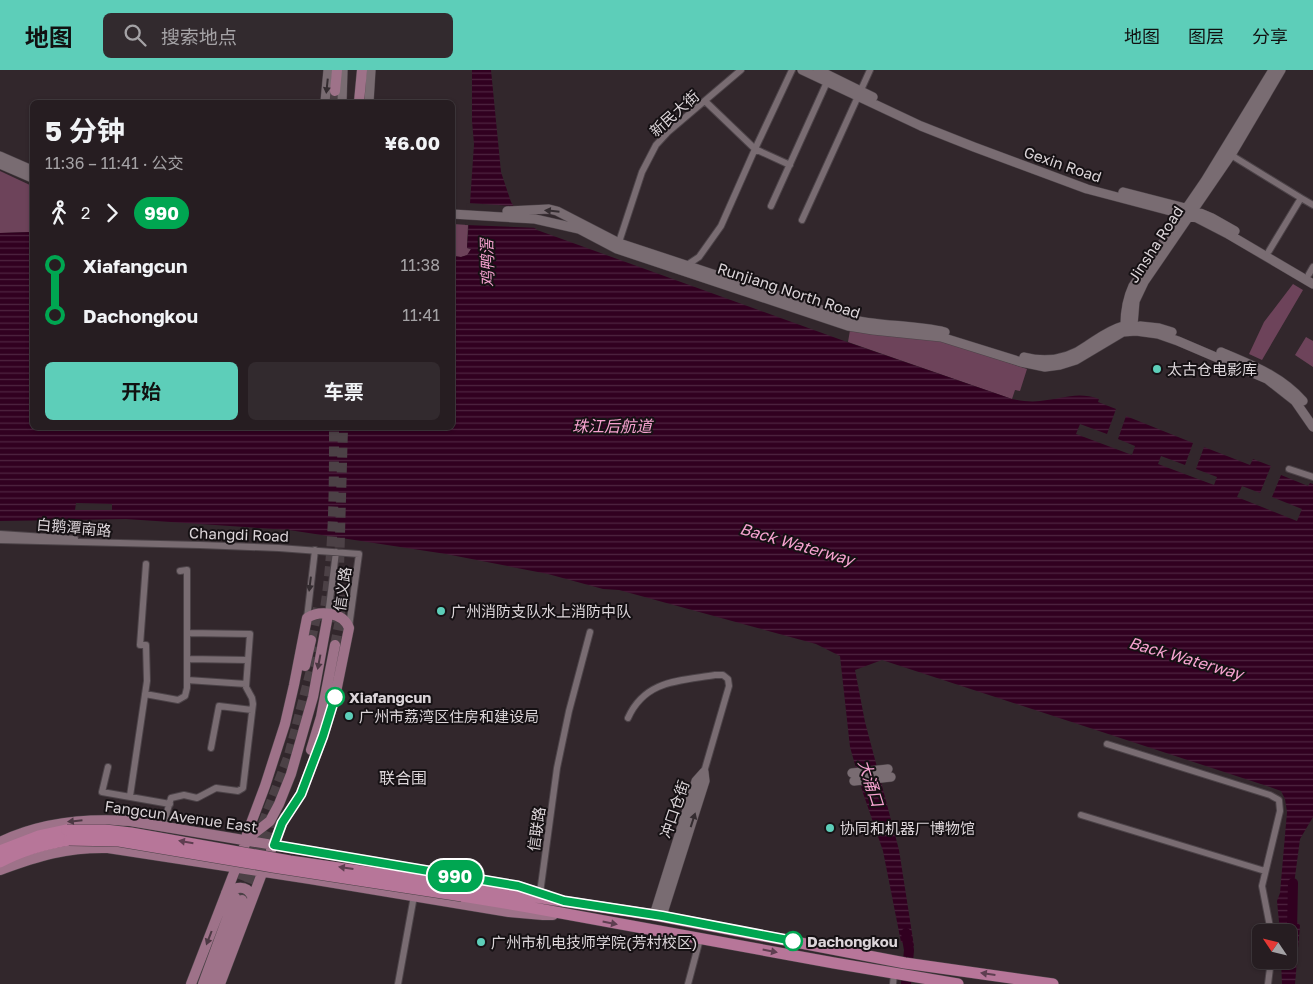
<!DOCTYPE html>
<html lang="zh">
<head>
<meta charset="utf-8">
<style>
  body { margin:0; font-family:"Golos Text","Noto Sans SC",sans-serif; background:#322a2e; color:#f1f3f6; height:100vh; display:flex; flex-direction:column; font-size:19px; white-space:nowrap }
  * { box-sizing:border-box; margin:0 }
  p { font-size:16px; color:#a4a2a5 }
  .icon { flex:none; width:28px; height:28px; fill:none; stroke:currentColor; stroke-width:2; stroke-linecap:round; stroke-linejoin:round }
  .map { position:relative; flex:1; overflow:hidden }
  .panel { position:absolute; left:30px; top:30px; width:425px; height:330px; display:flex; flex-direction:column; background:#261d21; border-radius:8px; box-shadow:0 1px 4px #0004,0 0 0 1px #423b3f }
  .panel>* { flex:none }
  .badge { padding:0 10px; border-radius:16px; font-size:18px; line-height:32px }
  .needle { width:32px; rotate:305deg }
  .tools { position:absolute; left:1252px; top:854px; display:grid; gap:10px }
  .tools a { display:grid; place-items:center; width:45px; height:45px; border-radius:8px; background:#261d21; box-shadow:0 1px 4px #0004,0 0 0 1px #423b3f; font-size:25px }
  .map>.badge { position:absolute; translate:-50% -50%; box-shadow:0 0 0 2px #fff }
  .legs { display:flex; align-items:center; gap:8px; height:55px; padding:0 15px; font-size:16px }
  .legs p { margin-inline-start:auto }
  .head { display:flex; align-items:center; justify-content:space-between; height:85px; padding:0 15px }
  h1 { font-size:28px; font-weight:700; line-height:38px }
  .cta { display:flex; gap:10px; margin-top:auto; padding:10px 15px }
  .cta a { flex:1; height:58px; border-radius:8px; background:#5dceb9; color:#111; font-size:20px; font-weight:700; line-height:58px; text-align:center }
  .cta a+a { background:#322a2e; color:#f1f3f6 }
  ul { padding:0 15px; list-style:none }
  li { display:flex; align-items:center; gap:18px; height:50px; font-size:19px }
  li i { display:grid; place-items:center; width:8px; height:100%; margin:0 6px; background:currentColor }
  li i::after { content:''; width:12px; height:12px; margin:-6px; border:4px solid; border-radius:50%; background:#261d21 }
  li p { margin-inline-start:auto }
  li:first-child i { background:linear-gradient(#0000 50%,currentColor 0) }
  li:last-child i { background:linear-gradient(currentColor 50%,#0000 0) }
  header { display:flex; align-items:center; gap:30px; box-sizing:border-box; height:70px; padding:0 25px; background:#5dceb9; color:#111 }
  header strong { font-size:24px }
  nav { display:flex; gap:28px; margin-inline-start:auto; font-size:18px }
  .search { width:350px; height:45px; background:#322a2e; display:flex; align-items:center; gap:12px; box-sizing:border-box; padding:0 18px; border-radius:8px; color:#a4a2a5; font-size:19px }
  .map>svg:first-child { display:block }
  .park { fill:#6d435a }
  .water { fill:url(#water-rules) }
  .pier { fill:#32272c }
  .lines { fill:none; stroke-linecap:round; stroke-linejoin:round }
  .river { stroke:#310020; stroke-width:10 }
  .primary-tunnel { stroke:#4c4146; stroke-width:10; stroke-dasharray:10 5; stroke-linecap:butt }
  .street-casing { stroke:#4c4348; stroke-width:8 }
  .secondary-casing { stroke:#4c4348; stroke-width:10 }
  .primary-casing { stroke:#4c4348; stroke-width:11 }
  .highway-casing { stroke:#4c4348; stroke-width:12 }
  .street { stroke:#796c72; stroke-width:6 }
  .secondary { stroke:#796c72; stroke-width:9 }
  .primary { stroke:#9e7289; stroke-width:10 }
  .highway { stroke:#b77699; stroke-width:11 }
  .highway-bridge-casing { stroke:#4c4348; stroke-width:12; stroke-linecap:butt }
  .highway-bridge { stroke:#b77699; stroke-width:11 }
  .oneway { fill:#342c30 }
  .oneway2 { fill:#4c3843 }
  .oneway3 { fill:#5e3e50 }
  .line-1-casing { stroke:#fff; stroke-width:11 }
  .line-1 { stroke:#00a651; stroke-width:8 }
  .poi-dot { fill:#5dceb9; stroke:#161114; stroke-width:2 }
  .stop-1-dot { fill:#fff; stroke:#00a651; stroke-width:2.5 }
  .labels { text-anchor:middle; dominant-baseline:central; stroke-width:4; stroke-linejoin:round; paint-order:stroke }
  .street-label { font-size:15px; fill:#dcd5d9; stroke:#161114 }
  .poi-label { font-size:15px; fill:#dcd5d9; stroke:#161114; text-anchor:start }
  .stop-label { font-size:15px; font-weight:bold; fill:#dcd5d9; stroke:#161114; text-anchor:start }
  .water-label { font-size:16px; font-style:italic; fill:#f5a2cf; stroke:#161114 }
  .neighbourhood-label { font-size:16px; fill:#dcd5d9; stroke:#161114 }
</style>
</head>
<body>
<header>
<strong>地图</strong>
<div class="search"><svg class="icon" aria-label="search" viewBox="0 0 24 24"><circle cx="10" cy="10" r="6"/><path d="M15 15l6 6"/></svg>搜索地点</div>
<nav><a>地图</a><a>图层</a><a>分享</a></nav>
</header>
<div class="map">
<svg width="1313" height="914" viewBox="0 0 1313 914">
  <defs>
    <pattern id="water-rules" width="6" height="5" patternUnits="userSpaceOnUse" patternTransform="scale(1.25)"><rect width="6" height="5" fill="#310020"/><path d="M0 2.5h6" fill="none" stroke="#4e2440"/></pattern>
  </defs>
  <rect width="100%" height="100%" fill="#32272c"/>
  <path class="park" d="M0,101L32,116V162L0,163Z
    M453,154L468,155L467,178L471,179L468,185L461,187L453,186Z
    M1293,214L1303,220L1262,290L1249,284L1264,252Z
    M850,260L938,269L1027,299L1020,321L1015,320L1012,329L848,272Z
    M1306,267L1313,271V297L1295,285Z"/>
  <path class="water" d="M472,0H491L501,102L511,132L519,144L537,160L847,272L1012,329C1021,331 1031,332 1040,331C1062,329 1077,321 1099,329L1098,332L1116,339L1107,364L1080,354L1076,364L1132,385L1135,376L1118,369L1126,346L1193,373L1185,395L1161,386L1158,394L1214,415L1217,407L1196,399L1204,377L1250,395L1253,389L1271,396L1260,423L1242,416L1237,427L1297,451L1302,439L1272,427L1281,405L1308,416L1310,413L1313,414V747L1300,769L1291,837L1290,845L1300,855L1295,914H1282L1281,890H1289V862H1280L1277,831L1280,823L1287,742L1285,729L1281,721L1270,717L882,590L855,600L865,652L899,780L914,876L901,872L883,781L863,723L850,677L840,586L816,574L619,520L603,519L548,504L446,484L289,460L126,449L0,451V163L32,162V358H452L453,186L461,187L467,185L471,179L467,178L474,74L472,51Z"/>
  <path class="pier" d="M467,133L516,136L521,142L539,158L465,155Z
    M76,433L112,434V440H75Z"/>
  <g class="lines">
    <path class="river" d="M1292,861L1293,813
      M906,914L909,880L906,863"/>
    <path class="primary-tunnel" d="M334,32L335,21
      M323,551C334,487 334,422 334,358
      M331,552L339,500L343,358
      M311,570L318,538
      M335,575L340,550L341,525
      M236,824L289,685L317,577
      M243,827L275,745"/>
    <g class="street-casing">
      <path id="street" d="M705,31L755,79L790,95
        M1231,85L1301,128L1269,181
        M1301,128L1313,135
        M771,136L827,12
        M802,150L870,0
        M618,175L642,102L656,75L668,62L741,0
        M687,195L699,187L721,156L755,79L792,0
        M1309,204L1313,197
        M1289,399L1313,407
        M0,464L75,469
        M0,470L200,475L279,478L359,484L349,557
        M328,545L336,482
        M307,548L315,480
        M187,589L248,590
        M187,610L246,614
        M145,624L178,630L185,626L187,618V500L180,501
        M628,648C645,610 679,611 715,605H723L728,609L729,616L704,702
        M1107,674L1270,725L1279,730L1280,741L1262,816L1271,862
        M211,678L219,636L252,640
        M108,697L102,722L170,734
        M130,726L147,611L146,575H140L146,494
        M1081,745L1265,801
        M163,756L171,728L184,725L197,728L216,718L238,721L243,718L253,634L252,628L246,617L250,564L187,563
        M540,823L557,698L569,641L590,562
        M398,914L414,826
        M688,914L700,869
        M893,914L894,904
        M1268,914L1271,890"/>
    </g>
    <g class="secondary-casing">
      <path id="secondary" d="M802,0L921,56L974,77L1087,119L1197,148L1228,164L1313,214
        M818,0L873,27
        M325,32L328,0
        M342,32L343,0
        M369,32L371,0
        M0,86L32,100
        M0,94L32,108
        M1123,122L1193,140L1212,148L1235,161
        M507,141L549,139L557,141L619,173L846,248C879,257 912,254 945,262
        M452,144L535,149L579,159L617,179L848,256L873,260L941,267L1021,292L1045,297L1060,295L1076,290L1123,262L1136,261L1158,264L1178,271L1267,309L1295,331L1313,357
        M1140,256L1159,258L1172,262
        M1130,260L1125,255C1125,241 1127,229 1133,216L1205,111L1273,0
        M1130,260L1133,255L1135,231L1144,212L1231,85L1281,0
        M1221,282C1251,295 1280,305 1303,331
        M1024,287C1047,293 1069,289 1088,275C1099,268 1109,260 1123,256
        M852,703L888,699
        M854,711L891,707
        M654,845L696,711L704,702
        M662,846L705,711L704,702"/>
    </g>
    <g class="primary-casing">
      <path id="primary" d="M335,21L337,0
        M359,32L362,0
        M305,596L311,570
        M311,680L321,647L335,575
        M247,769V764L265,716L285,654L294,615L307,548C320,540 343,542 349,558L335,627L323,666L301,724L282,753
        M247,769L270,751L279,734L291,704L313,627L328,545
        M0,772C41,752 85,748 130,751L518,816L547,825
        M271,780L285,747
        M0,800C38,786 67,777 108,778L310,809L509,842L543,845H553
        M226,823C236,817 246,814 252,826
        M191,914L249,764
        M203,914L235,827
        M212,914L242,830
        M220,914L264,798"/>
    </g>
    <g class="highway-casing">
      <path id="highway" d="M0,781L39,766L67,760
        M0,792C22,780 44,774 69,770
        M463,816L654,845L905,893L1053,914
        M462,826L528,837L834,893L958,914"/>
    </g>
    <use href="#street" class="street"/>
    <use href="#secondary" class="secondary"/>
    <use href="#primary" class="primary"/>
    <use href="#highway" class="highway"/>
    <g class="highway-bridge-casing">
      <path id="highway-bridge" d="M67,760H105L131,763L290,791L463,816
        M69,770L119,771L273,797L462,826"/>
    </g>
    <use href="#highway-bridge" class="highway-bridge"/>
  </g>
  <defs><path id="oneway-solid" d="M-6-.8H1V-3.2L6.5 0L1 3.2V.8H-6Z" transform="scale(1.25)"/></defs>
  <g class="oneway">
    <use href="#oneway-solid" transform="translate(327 16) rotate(96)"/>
    <use href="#oneway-solid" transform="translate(552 141) rotate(-174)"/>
    <use href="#oneway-solid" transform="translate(310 514) rotate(97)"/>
    <use href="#oneway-solid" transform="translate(693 750) rotate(-72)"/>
  </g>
  <g class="oneway2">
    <use href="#oneway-solid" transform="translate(319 592) rotate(101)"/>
    <use href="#oneway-solid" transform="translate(75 751) rotate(174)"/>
    <use href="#oneway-solid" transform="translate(209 868) rotate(111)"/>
  </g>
  <g class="oneway3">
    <use href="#oneway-solid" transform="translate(186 772) rotate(-170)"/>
    <use href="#oneway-solid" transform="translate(346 798) rotate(-172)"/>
    <use href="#oneway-solid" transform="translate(610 853) rotate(11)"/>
    <use href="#oneway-solid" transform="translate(770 881) rotate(11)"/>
    <use href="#oneway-solid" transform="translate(988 904) rotate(-172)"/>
  </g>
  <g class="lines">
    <g class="line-1-casing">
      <path id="line-1" d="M335,627L323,666L301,724L282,753L274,775L518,816L564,831L662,846L793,871"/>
    </g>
    <use href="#line-1" class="line-1"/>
  </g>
  <g class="poi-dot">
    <circle cx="1157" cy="299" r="5"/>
    <circle cx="441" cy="541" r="5"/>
    <circle cx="349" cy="646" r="5"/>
    <circle cx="830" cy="758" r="5"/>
    <circle cx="481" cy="872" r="5"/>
  </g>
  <g class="stop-1-dot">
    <circle cx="335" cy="627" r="9"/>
    <circle cx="793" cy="871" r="9"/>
  </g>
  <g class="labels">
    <g class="street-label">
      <text transform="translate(674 43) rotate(-42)">新民大街</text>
      <text transform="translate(1063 94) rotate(19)">Gexin Road</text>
      <text transform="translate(1155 174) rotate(-57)">Jinsha Road</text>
      <text transform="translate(789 220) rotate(18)">Runjiang North Road</text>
      <text transform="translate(74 457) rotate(5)">白鹅潭南路</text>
      <text transform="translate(239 464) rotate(2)">Changdi Road</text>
      <text transform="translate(342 519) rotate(-82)">信义路</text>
      <text transform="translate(674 739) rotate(-71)">冲口仓街</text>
      <text transform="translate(181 746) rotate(8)">Fangcun Avenue East</text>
      <text transform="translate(536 759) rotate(-82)">信联路</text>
    </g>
    <g class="poi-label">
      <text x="1167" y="299">太古仓电影库</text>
      <text x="451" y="541">广州消防支队水上消防中队</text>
      <text x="359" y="646">广州市荔湾区住房和建设局</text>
      <text x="840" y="758">协同和机器厂博物馆</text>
      <text x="491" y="872">广州市机电技师学院(芳村校区)</text>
    </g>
    <g class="stop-label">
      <text x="349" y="627">Xiafangcun</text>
      <text x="807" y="871">Dachongkou</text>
    </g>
    <g class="water-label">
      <text transform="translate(487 193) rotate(-91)">鸡鸭滘</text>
      <text x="612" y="356">珠江后航道</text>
      <text transform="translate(797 474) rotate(16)">Back Waterway</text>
      <text transform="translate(1186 588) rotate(16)">Back Waterway</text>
      <text transform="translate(871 713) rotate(72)">大涌口</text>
    </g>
    <g class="neighbourhood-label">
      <text x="403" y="708">联合围</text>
    </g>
  </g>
</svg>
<div class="tools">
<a><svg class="needle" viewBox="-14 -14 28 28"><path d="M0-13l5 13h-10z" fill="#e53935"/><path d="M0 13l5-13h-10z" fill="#a4a2a5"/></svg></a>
</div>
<b class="badge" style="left:455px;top:806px;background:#00a651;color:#fff">990</b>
<section class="panel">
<div class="head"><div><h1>5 分钟</h1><p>11:36 – 11:41 · 公交</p></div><b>¥6.00</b></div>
<div class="legs"><svg class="icon" aria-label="walk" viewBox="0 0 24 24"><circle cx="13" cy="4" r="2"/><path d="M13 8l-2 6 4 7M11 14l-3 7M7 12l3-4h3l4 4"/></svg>2<svg class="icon" aria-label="forward" viewBox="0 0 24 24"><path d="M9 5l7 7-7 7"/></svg><b class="badge" style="background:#00a651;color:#fff">990</b></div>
<ul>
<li><i style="color:#00a651"></i><b>Xiafangcun</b><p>11:38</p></li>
<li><i style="color:#00a651"></i><b>Dachongkou</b><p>11:41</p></li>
</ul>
<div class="cta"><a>开始</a><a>车票</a></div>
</section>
</div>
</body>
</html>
